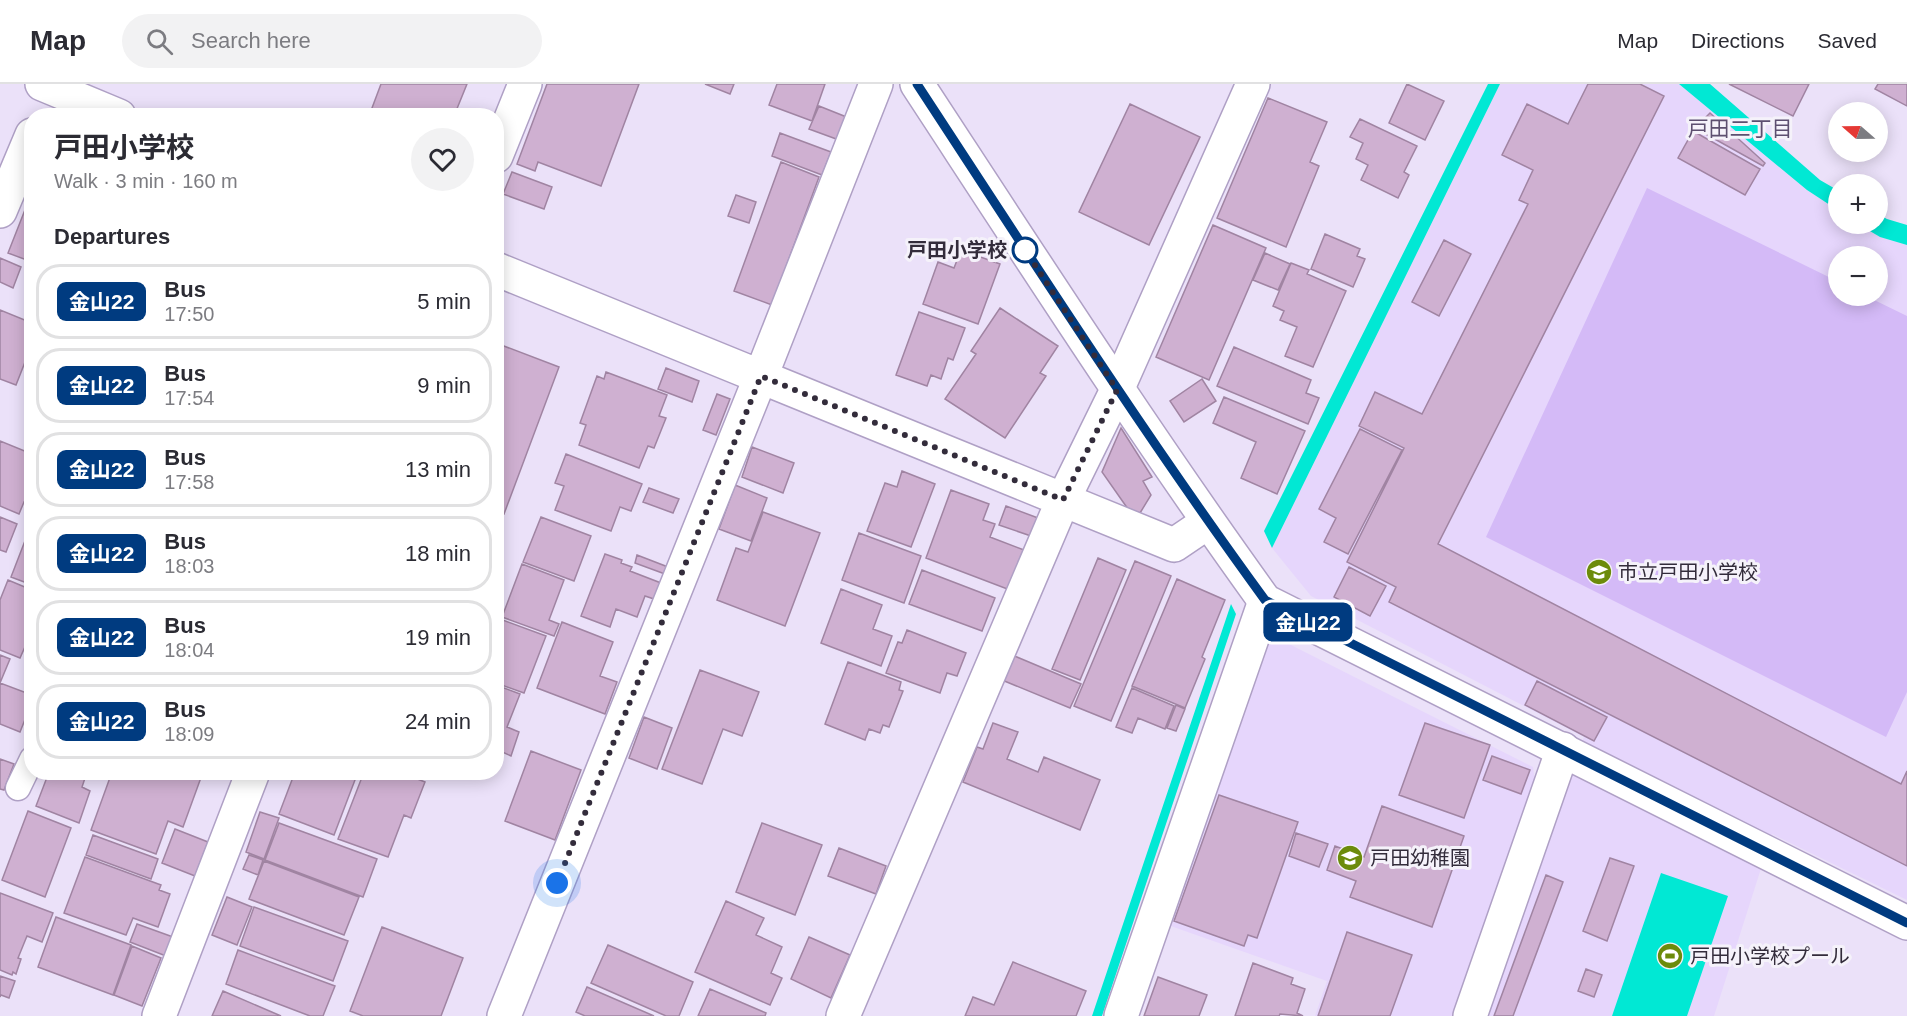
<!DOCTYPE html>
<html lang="en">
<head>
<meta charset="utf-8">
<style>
  body { margin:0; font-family:Helvetica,"Noto Sans JP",sans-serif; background:#f2f2f3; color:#2b2b33; height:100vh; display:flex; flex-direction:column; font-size:22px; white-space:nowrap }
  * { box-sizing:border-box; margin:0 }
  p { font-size:20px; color:#7c7c81 }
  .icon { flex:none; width:33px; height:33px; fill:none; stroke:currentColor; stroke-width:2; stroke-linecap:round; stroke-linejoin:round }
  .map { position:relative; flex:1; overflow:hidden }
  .side { position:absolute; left:24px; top:24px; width:480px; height:672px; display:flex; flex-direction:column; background:#fff; border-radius:24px; box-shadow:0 3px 15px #0003 }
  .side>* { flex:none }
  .badge { padding:0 12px; border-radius:9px; font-size:21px; line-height:39px }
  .needle { width:39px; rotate:290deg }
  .fabs { position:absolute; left:1828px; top:18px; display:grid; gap:12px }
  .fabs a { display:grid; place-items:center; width:60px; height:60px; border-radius:50%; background:#fff; box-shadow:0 3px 15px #0003; font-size:30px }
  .you { position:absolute; width:30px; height:30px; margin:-15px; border:4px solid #fff; border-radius:50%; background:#1a73e8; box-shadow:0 0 0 9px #1a73e833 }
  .map>.badge { position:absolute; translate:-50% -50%; box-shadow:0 0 0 3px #fff }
  h2 { padding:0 30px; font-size:22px; line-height:54px }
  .round { display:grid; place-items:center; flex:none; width:63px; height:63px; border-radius:32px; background:#f2f2f3 }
  .head { display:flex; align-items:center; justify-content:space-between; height:102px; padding:0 30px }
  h1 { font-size:28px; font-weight:700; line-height:45px }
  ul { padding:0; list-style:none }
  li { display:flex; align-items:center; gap:18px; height:75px; margin:0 12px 9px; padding:0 18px; border:3px solid #e1e1e2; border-radius:24px }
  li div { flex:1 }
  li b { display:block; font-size:22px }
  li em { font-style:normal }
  li .badge { min-width:66px; font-weight:700; text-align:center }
  header { display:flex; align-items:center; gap:36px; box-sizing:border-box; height:84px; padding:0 30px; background:#fff; border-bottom:2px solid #e1e1e2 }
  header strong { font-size:28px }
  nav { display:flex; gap:33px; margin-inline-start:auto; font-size:21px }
  .search { width:420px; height:54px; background:#f2f2f3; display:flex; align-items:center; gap:15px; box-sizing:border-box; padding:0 21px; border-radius:33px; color:#7c7c81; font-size:22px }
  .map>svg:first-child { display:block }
  .built { fill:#e6d6fc; fill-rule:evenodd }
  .green { fill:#d4baf7 }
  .water { fill:#01e8d4 }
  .building { fill:#cfb0d1; stroke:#a084a2; stroke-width:1.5 }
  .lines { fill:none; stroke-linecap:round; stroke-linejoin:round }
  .lane-casing { stroke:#afa0c5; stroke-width:27 }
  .street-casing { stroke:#afa0c5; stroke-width:36 }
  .secondary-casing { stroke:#afa0c5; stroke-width:36 }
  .lane { stroke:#fff; stroke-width:24 }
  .street { stroke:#fff; stroke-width:33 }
  .secondary { stroke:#fff; stroke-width:33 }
  .line-casing { stroke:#fff; stroke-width:14 }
  .line { stroke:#003b80; stroke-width:9 }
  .walk { stroke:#332c3b; stroke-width:6; stroke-dasharray:0 10.8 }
  .stop-dot { fill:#fff; stroke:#003b80; stroke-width:3 }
  .labels { text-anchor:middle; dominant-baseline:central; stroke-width:6; stroke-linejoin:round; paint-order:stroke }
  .stop-label { font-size:20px; font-weight:bold; fill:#332c3b; stroke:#f5f2fa; text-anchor:end }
  .poi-label { font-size:20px; fill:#332c3b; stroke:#f5f2fa; text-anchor:start }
  .neighbourhood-label { font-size:21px; fill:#5d4f70; stroke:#f5f2fa }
</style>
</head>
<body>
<header>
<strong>Map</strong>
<div class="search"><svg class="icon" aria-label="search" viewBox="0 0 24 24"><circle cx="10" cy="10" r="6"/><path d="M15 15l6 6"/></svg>Search here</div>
<nav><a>Map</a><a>Directions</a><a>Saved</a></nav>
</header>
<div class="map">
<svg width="1907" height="932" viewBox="0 0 1907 932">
  <rect width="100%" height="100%" fill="#ebe1f9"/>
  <path class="built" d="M1500,0H1679L1807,106L1839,127V140H1858L1880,153L1907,161V816L1772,750L1714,932H1486L1584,653L1311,512L1272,464ZM1839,172H1878V212H1839Z
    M1281,556L1533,683L1536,707L1456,932H1315L1327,897L1165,840L1261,563Z"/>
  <path class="green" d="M1647,104L1839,198V212H1866L1907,232V608L1886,653L1486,453Z"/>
  <path class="water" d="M1488,0H1500L1272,464L1264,447Z
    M1679,0H1710L1820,96L1839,107V127L1807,106Z
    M1878,130L1887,135L1907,141V161L1880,153L1858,140H1878Z
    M1231,520L1236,530L1102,932H1092Z
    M1661,789L1728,812L1687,932H1612Z"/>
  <path class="building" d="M381,0H467L454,32H369Z
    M547,0H639L601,102L538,78L535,87L517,80Z
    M705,0H734L730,10Z
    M777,0H825L812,37L769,21Z
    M1407,0L1444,17L1425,56L1389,39Z
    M1588,0H1640L1664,12L1438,460L1901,700L1907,687V782L1389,518L1396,503L1347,478L1404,364L1359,342L1375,308L1422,330L1528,120L1519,116L1533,86L1502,71L1527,20L1568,40Z
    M1729,0H1809L1793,32Z
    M1878,0H1907V22L1875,5Z
    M1268,14L1327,38L1310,78L1319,82L1286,163L1217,134Z
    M1130,20L1200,53L1149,161L1079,128Z
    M819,22L849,34L839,56L809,45Z
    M1710,29L1765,79L1763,82L1695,44Z
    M1360,35L1417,62L1404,88L1409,91L1398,114L1361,96L1368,81L1356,75L1363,59L1350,53Z
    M1693,47L1760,85L1745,111L1678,74Z
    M780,49L831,68L822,91L772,72Z
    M781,78L819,93L772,221L734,207Z
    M512,88L552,103L544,125L503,110Z
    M32,108V178L8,169Z
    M736,111L756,118L749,139L728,132Z
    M1213,141L1266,164L1209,296L1156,273Z
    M1325,150L1360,165L1357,172L1365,175L1353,203L1311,185Z
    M1444,156L1471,170L1439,232L1412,218Z
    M961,166L1000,180L978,240L923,220L938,178L954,184Z
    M1265,169L1290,180L1278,206L1253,196Z
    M0,174L21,183L13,204L0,198Z
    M1291,179L1309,186L1307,190L1346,207L1313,283L1285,272L1297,243L1280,236L1284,227L1273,222Z
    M1000,224L1058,262L1040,289L1046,292L1005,354L945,315L976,270L971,267Z
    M0,226L32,239V269L29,268L16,301L0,295Z
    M919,228L965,244L953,276L948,274L941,295L931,291L927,302L896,291Z
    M496,259L559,283L504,430L496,427Z
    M1234,263L1311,296L1306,309L1319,314L1308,340L1217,302Z
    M666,284L699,297L692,318L658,305Z
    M606,288L667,311L659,332L666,334L654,364L648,362L639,384L579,361L586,341L580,339L597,292L604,295Z
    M1202,295L1216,317L1184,338L1170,317Z
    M717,310L730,315L716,351L703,346Z
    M1224,313L1305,347L1277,410L1241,394L1256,358L1213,339Z
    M1121,344L1152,393L1143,397L1151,411L1140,429L1128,425L1102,388Z
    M1360,345L1402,366L1348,470L1324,458L1336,434L1319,425Z
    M0,357L32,370V399L29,406L32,407V422L24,418L19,430L0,422Z
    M752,363L794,379L783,409L742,393Z
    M566,370L642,400L631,427L620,423L611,447L555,426L564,402L555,399Z
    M902,387L935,400L911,463L867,447L885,399L897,403Z
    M735,401L767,414L751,457L719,445Z
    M649,404L679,415L673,429L643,418Z
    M951,406L989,420L983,436L995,440L990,453L1024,466L1010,506L926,474Z
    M1006,422L1038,434L1031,452L999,441Z
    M763,428L820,449L785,542L717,516L736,464L748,468Z
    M0,433L17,440L6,468L0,466Z
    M541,433L591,452L574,497L523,478Z
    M28,449L32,451V501L11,493Z
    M859,449L921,472L904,519L842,496Z
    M605,470L622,476L621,479L632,483L630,487L661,499L654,515L645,512L637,533L616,525L610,543L581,532Z
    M637,471L668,483L665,490L635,479Z
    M1098,474L1126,486L1080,596L1052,585Z
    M1135,477L1171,492L1111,637L1074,622Z
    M522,480L564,496L549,536L559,540L554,552L502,533Z
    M1349,483L1386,502L1370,532L1334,513Z
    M922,486L995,514L982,547L909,520Z
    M1177,495L1225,516L1202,573L1205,575L1185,624L1132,602Z
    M8,496L32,506V547L20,574L0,566V516Z
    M841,505L882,521L873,545L892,552L881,582L821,559Z
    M500,535L546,552L524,609L496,599V544Z
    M562,538L613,558L600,592L617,598L605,630L537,604Z
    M907,546L966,569L957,592L947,589L940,609L886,589L898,558L902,559Z
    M0,571L10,575L0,599L32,611V618L20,648L0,640Z
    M1012,571L1081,600L1070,624L1002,596Z
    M848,578L901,598L899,606L903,607L889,643L883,641L880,649L869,645L865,656L825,640Z
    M700,586L759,608L742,652L723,645L702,700L662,685Z
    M1537,597L1607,633L1594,657L1525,621Z
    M496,601L520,610L507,643L519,648L511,672L498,666L496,671Z
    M1132,604L1174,622L1165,645L1138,634L1132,649L1116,643Z
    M1176,621L1185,625L1176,647L1167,644Z
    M644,633L672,644L657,685L629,674Z
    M993,639L1018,648L1007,675L1038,688L1044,673L1100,696L1080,746L963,698L977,663L983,665Z
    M1425,639L1490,661L1464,734L1399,711Z
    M531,667L581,686L555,756L505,737Z
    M1492,672L1530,686L1521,710L1483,696Z
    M0,675L14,680L4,706L0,705Z
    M49,688H87L82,703L90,707L79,739L36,722Z
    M112,688H203L183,743L168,737L156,770L91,746Z
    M295,688H358L334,751L279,730Z
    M364,688H400L425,698L411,734L404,731L388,773L338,755Z
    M1219,711L1298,738L1257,854L1248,851L1244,862L1174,837Z
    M1382,722L1464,752L1432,843L1350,813L1356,797L1327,786L1335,762L1364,773Z
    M28,727L71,744L45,813L2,796Z
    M260,728L279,734L264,775L246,768Z
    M279,739L377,775L363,813L265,776Z
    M762,739L822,761L795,831L736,808Z
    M175,745L208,758L195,792L162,779Z
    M1296,749L1328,760L1319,783L1289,772Z
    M93,751L158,775L151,795L86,771Z
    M839,764L886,782L876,810L828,792Z
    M249,771L263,776L258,791L243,785Z
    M85,773L161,801L159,806L170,810L158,843L133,834L126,851L64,829Z
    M1610,774L1634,782L1607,857L1583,847Z
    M264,777L359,813L344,851L249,815Z
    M1546,791L1563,798L1513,932H1494Z
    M0,809L53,829L42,858L27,852L18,874L21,875L16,890L13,888L12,891L0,886Z
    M227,813L252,823L237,861L212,851Z
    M726,817L764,834L756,851L782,863L771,889L782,894L770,921L695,888Z
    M254,823L348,857L333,897L240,862Z
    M56,833L131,861L113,911L38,883Z
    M137,840L173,853L166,872L130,858Z
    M382,843L463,874L441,932H363L350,927Z
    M1347,848L1412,871L1390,932H1318Z
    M809,853L850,871L831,914L791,895Z
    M608,861L693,898L679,932H666L591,899Z
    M132,862L161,874L142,922L114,911Z
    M238,866L335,902L323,932H310L226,900Z
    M1013,878L1086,907L1076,932H965L973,913L994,921Z
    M1253,879L1293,894L1291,900L1305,905L1297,929L1303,932L1280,930L1279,932H1235Z
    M1586,885L1602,891L1594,913L1578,907Z
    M0,892L15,897L9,914L1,911L0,913Z
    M1158,893L1207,911L1199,932H1144Z
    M587,903L654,932H585L576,928Z
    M710,905L766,929L765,932H698Z
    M223,907L281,932H212Z"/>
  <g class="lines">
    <g class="lane-casing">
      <path id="lane" d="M18,704L32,675"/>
    </g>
    <g class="street-casing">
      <path id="street" d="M42,0L119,32
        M496,72L525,0
        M0,127L32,51
        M496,185L1174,461L1208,438
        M159,932L253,688
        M504,932L761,292L876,0
        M843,932L1063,416L1117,306L1253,0
        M1121,932L1265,517
        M1470,932L1563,665"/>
    </g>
    <g class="secondary-casing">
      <path id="secondary" d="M917,0C1031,174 1143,348 1265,517L1907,839"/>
    </g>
    <use href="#lane" class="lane"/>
    <use href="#street" class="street"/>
    <use href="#secondary" class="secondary"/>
  </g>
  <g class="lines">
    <g class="line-casing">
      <path id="line" d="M917,0C1031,174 1143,349 1265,516L1907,839"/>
    </g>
    <use href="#line" class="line"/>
    <path class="walk" d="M557,799L761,292L1063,416L1117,306L1025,166"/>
  </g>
  <defs>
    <g id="school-disc" transform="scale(1.35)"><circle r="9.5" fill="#6c8b0b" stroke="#f5f2fa"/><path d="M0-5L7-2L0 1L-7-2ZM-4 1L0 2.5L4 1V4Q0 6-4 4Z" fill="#fff"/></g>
    <g id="stadium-disc" transform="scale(1.35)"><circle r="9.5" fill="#6c8b0b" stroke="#f5f2fa"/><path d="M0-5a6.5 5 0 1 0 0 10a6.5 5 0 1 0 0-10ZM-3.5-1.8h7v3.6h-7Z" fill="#fff"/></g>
  </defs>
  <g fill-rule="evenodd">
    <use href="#school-disc" x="1599" y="488"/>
    <use href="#school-disc" x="1350" y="774"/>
    <use href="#stadium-disc" x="1670" y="872"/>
  </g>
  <circle class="stop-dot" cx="1025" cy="166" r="12"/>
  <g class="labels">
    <g class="stop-label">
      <text x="1007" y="166">戸田小学校</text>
    </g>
    <g class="poi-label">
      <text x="1618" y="488">市立戸田小学校</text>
      <text x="1370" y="774">戸田幼稚園</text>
      <text x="1690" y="872">戸田小学校プール</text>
    </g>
    <g class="neighbourhood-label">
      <text x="1740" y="44">戸田二丁目</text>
    </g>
  </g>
</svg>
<div class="fabs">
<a><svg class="needle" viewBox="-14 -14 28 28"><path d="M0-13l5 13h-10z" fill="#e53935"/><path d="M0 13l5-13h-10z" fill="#7c7c81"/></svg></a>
<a>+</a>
<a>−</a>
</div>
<div class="you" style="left:557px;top:799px"></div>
<b class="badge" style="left:1308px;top:538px;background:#003b80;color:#fff">金山22</b>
<section class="side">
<div class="head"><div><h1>戸田小学校</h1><p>Walk · 3 min · 160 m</p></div><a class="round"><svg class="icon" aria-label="heart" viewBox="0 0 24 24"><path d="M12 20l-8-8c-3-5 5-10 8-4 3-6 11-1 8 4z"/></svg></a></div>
<h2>Departures</h2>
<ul>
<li><span class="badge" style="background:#003b80;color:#fff">金山22</span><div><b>Bus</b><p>17:50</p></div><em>5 min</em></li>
<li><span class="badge" style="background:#003b80;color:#fff">金山22</span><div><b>Bus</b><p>17:54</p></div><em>9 min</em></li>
<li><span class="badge" style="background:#003b80;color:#fff">金山22</span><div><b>Bus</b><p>17:58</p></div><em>13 min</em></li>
<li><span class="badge" style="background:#003b80;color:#fff">金山22</span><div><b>Bus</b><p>18:03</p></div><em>18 min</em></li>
<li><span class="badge" style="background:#003b80;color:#fff">金山22</span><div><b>Bus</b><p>18:04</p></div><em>19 min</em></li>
<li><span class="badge" style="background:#003b80;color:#fff">金山22</span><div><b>Bus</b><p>18:09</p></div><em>24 min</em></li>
</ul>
</section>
</div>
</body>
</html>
